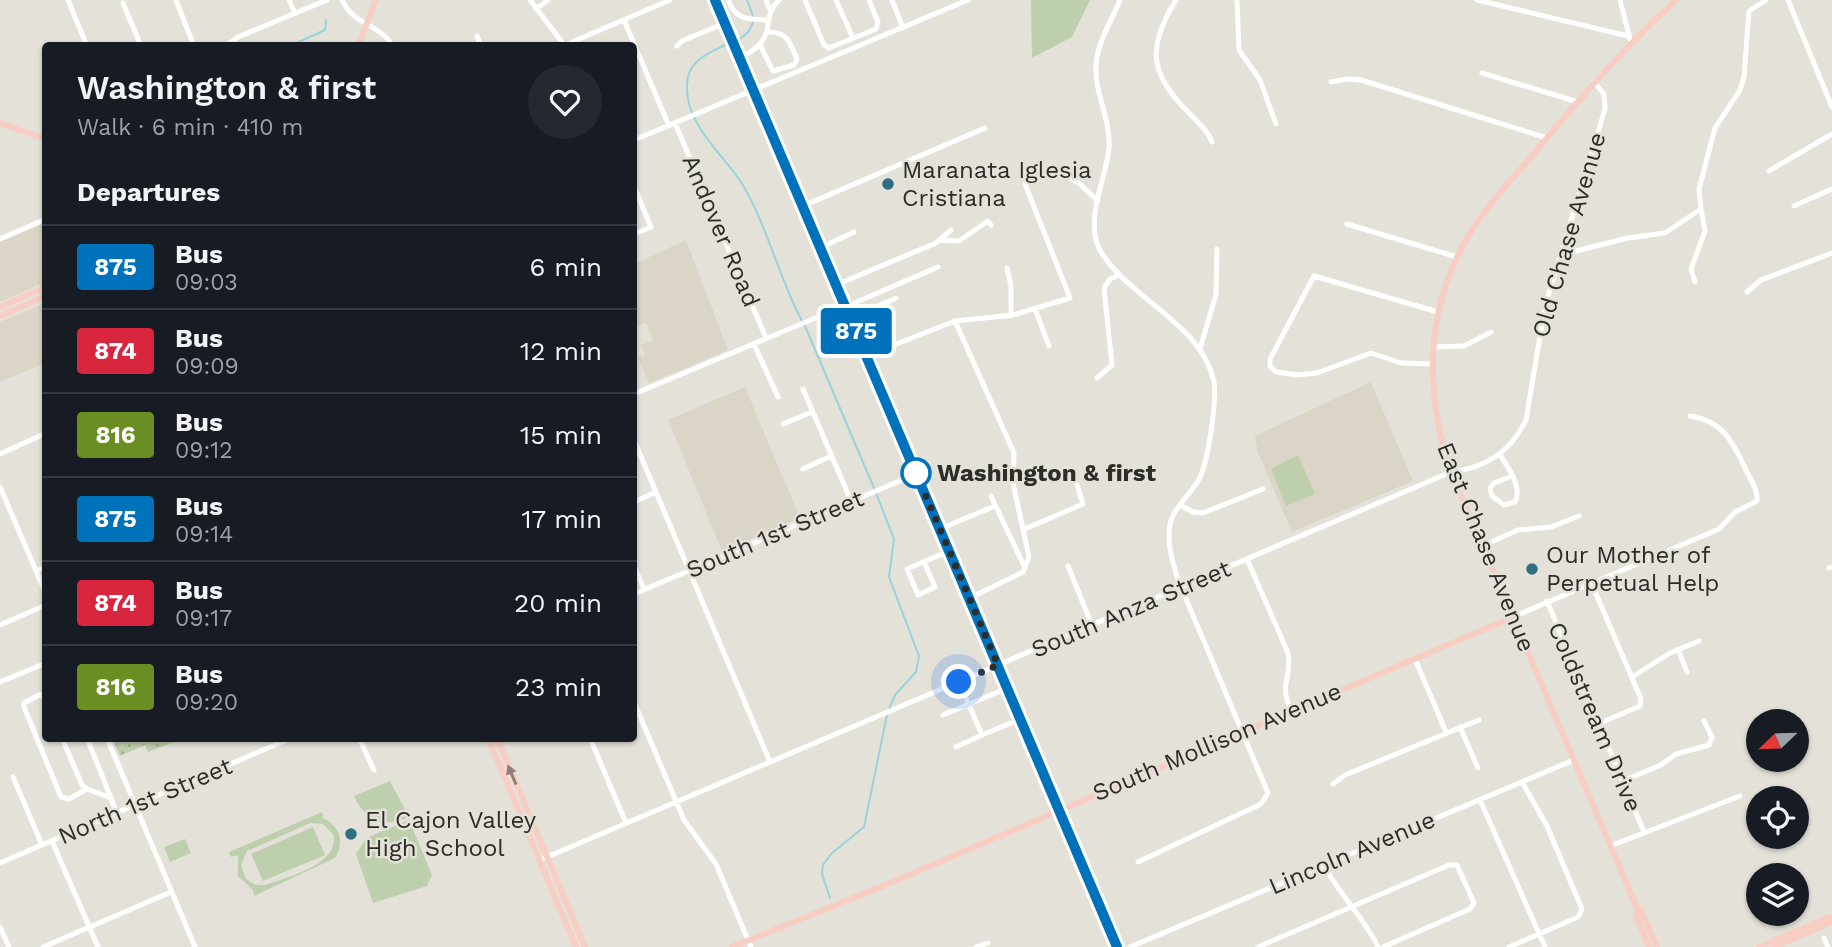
<!DOCTYPE html>
<html lang="en">
<head>
<meta charset="utf-8">
<style>
  body { margin:0; font-family:"Work Sans",sans-serif; background:#242831; color:#f1f3f6; height:100vh; display:flex; flex-direction:column; font-size:26px; white-space:nowrap }
  * { box-sizing:border-box; margin:0 }
  p { font-size:23px; color:#9ea1a6 }
  .icon { flex:none; width:38px; height:38px; fill:none; stroke:currentColor; stroke-width:2; stroke-linecap:round; stroke-linejoin:round }
  .map { position:relative; flex:1; overflow:hidden }
  .drawer { position:absolute; left:42px; top:42px; width:595px; height:700px; display:flex; flex-direction:column; background:#171b24; border-radius:7px; box-shadow:0 2px 5px #0004 }
  .drawer>* { flex:none }
  .badge { padding:0 14px; border-radius:5px; font-size:24px; line-height:46px }
  .needle { width:46px; rotate:247deg }
  .buttons { position:absolute; left:1746px; top:709px; display:grid; gap:14px }
  .buttons a { display:grid; place-items:center; width:63px; height:63px; border-radius:50%; background:#171b24; box-shadow:0 2px 5px #0004; font-size:35px }
  .you { position:absolute; width:35px; height:35px; margin:-18px; border:5px solid #fff; border-radius:50%; background:#1a73e8; box-shadow:0 0 0 10px #1a73e833 }
  .map>.badge { position:absolute; translate:-50% -50%; box-shadow:0 0 0 4px #fff }
  h2 { padding:0 35px; font-size:26px; line-height:63px }
  .round { display:grid; place-items:center; flex:none; width:74px; height:74px; border-radius:37px; background:#242831 }
  .overview { display:flex; align-items:center; justify-content:space-between; height:119px; padding:0 35px }
  h1 { font-size:33px; font-weight:600; line-height:52px }
  ul { padding:0; list-style:none }
  li { display:flex; align-items:center; gap:21px; height:84px; padding:0 35px; border-top:2px solid #363941 }
  li div { flex:1 }
  li b { display:block; font-size:26px }
  li em { font-style:normal }
  li .badge { min-width:77px; font-weight:700; text-align:center }
  .map>svg:first-child { display:block }
  .built { fill:#dbd5c7 }
  .grass { fill:#bdcfac; fill-rule:evenodd }
  .park { fill:url(#park-dots) }
  .lines { fill:none; stroke-linecap:round; stroke-linejoin:round }
  .stream { stroke:#98d3db; stroke-width:2 }
  .minor { stroke:#fff; stroke-width:5 }
  .major { stroke:#f8cdc4; stroke-width:6 }
  .oneway { fill:#927c76 }
  .line-casing { stroke:#fff; stroke-width:16 }
  .line { stroke:#0072bc; stroke-width:10 }
  .walk { stroke:#2d2c29; stroke-width:7; stroke-dasharray:0 12.6 }
  .poi-dot { fill:#306e84; stroke:#e4e1d9; stroke-width:2.5 }
  .stop-dot { fill:#fff; stroke:#0072bc; stroke-width:3.5 }
  .labels { text-anchor:middle; dominant-baseline:central; stroke-width:5; stroke-linejoin:round; paint-order:stroke }
  .poi-label { font-size:24px; fill:#2d2c29; stroke:#e4e1d9; text-anchor:start }
  .street-label { font-size:24px; fill:#2d2c29; stroke:#e4e1d9 }
  .stop-label { font-size:24px; font-weight:bold; fill:#2d2c29; stroke:#e4e1d9; text-anchor:start }
</style>
</head>
<body>
<div class="map">
<svg width="1832" height="947" viewBox="0 0 1832 947">
  <defs>
    <pattern id="park-dots" width="8" height="8" patternUnits="userSpaceOnUse" patternTransform="scale(1.75)"><rect width="8" height="8" fill="#bdcfac"/><path d="M2 2h.1M6 6h.1" fill="none" stroke="#a3b294" stroke-width="1.8" stroke-linecap="round"/></pattern>
  </defs>
  <rect width="100%" height="100%" fill="#e4e1d9"/>
  <path class="built" d="M45,223V282L0,302V242Z
    M686,240L728,350L649,383L638,358L645,354L641,345L653,340L646,323L634,328V264Z
    M45,303V363L0,382V322Z
    M1371,382L1413,481L1292,532L1258,453L1255,436Z
    M745,387L800,518L722,551L668,420Z"/>
  <path class="grass" d="M1031,0H1090L1072,37L1032,58Z
    M1298,455L1315,494L1286,506L1271,469Z
    M390,781L409,817C383,828 366,822 354,796Z
    M322,812L323,818C340,826 345,842 335,858L254,896L253,890L238,876V855L231,857L229,852ZM310,823L323,824L333,834C341,864 287,877 265,885H256L246,879L241,865L247,851Z
    M409,820L432,875L427,886L373,903L356,854L366,838Z
    M313,827L325,855L263,881L251,854Z
    M185,839L191,853L170,862L164,847Z"/>
  <path class="park" d="M113,739H182L148,752L145,745L120,756Z"/>
  <g class="lines">
    <path class="stream" d="M747,0L753,16
      M739,40L749,31L753,22
      M725,45C707,54 687,61 687,85C685,124 722,153 741,182C766,222 779,278 802,321
      M290,46L325,30L326,20
      M805,326L874,488
      M876,493L894,539L889,577L919,656L916,672L895,695L889,709
      M830,898L822,874L823,865L831,854L864,827L887,715"/>
    <path class="minor" d="M68,0L87,46
      M176,0L194,46
      M289,0L295,13
      M342,0C354,26 379,23 393,46
      M530,0L565,46
      M728,0C736,21 749,19 769,20
      M766,0L770,10
      M805,0L824,45L829,48L876,29L878,22L869,0
      M836,0L853,38
      M892,0L903,28
      M1120,0C1112,20 1097,43 1096,65C1094,93 1111,119 1109,148C1106,179 1083,223 1101,252C1131,300 1202,324 1214,382C1217,400 1208,465 1198,481C1189,496 1173,508 1170,525C1166,545 1174,569 1181,587L1268,793L1261,804L1138,862
      M1176,0C1147,47 1149,73 1188,112C1197,122 1207,129 1212,142
      M1237,0L1239,50L1260,80L1276,124
      M1477,0L1628,36
      M1620,0L1630,39
      M1788,0L1832,107
      M123,3L141,46
      M536,9L548,0
      M624,20L669,126
      M477,36L481,46
      M760,45L773,71L794,65L797,59C790,43 788,32 769,32
      M226,46L238,37L327,0
      M563,46L670,0
      M677,46L682,41L725,23
      M740,58C782,37 758,20 779,0
      M1482,73L1578,102
      M1331,82L1347,79L1361,80L1547,138
      M675,123L766,338
      M634,140L968,0
      M1777,166L1769,171L1832,134
      M1063,175L1079,183L1098,201
      M634,186L651,227L634,234
      M803,206L985,128
      M1794,206L1832,189
      M1347,224L1457,257
      M0,239L46,219
      M940,240L959,241L988,221L991,225
      M820,248L854,232
      M1560,255L1628,238L1665,233L1701,209L1699,189L1715,128L1740,90L1744,77L1749,11L1766,0
      M1007,268L1011,286V315
      M1695,282L1691,269L1705,231L1701,209
      M836,285L936,243L951,230
      M1747,292L1761,280L1832,253
      M845,307L938,267
      M1035,309L1049,346
      M850,319L896,298
      M955,321L1014,453L1013,483L1029,557L1023,572L970,598
      M754,344L778,397
      M1433,347L1464,346L1491,332
      M1200,349L1216,294L1217,249
      M866,356L955,321L1013,315L1070,298L1025,184
      M1431,364L1401,363L1371,353L1317,373L1297,375L1276,372L1270,366V359L1314,276L1438,312
      M1097,378L1112,365L1104,288L1110,279L1119,275
      M803,389L851,501
      M634,394L844,306
      M783,424L812,412
      M634,440L770,762
      M0,454L46,433
      M1500,455C1508,467 1523,488 1515,502L1504,505L1492,496L1490,488L1494,483L1512,476
      M803,469L831,456
      M0,487L46,594
      M991,496L1025,568
      M634,502L656,492
      M1180,505L1193,512L1203,513L1263,489
      M940,529L995,506
      M1025,529L1083,504L1077,485
      M1482,546L1518,530L1551,527L1579,516
      M1247,559L1288,653C1293,676 1277,686 1292,711
      M924,562L935,587L918,595L907,569L949,551
      M634,566L644,589
      M1068,566L1092,625
      M1829,568L1832,567
      M36,571L46,567
      M1591,582L1641,699L1640,706L1598,724
      M634,594L916,474
      M1547,601L1644,832
      M1513,617L1719,529L1735,512L1757,501C1758,490 1751,480 1746,470C1733,442 1723,421 1690,416
      M0,625L46,605
      M1678,649L1687,672
      M1415,659L1446,732
      M1632,677L1670,653L1699,641
      M0,682L46,663
      M46,701L41,694L24,703V707L61,797L69,799L87,789L82,785L62,738
      M634,702L684,820L716,864L751,947
      M943,715L998,692
      M1460,727L1478,768
      M982,735L1011,723
      M87,738L111,798
      M107,738L195,947
      M359,738L374,770
      M590,738L626,823
      M956,747L982,735L959,682
      M13,777L42,845
      M1623,781L1661,765L1676,754L1709,745L1712,737L1704,721
      M1333,784L1345,775L1479,720
      M87,789L111,798L117,813
      M1480,800L1545,947
      M52,841L98,947
      M1610,846L1740,796
      M540,860L1451,472C1486,468 1511,452 1526,420L1545,306L1605,109L1604,94L1594,82
      M0,863L291,738
      M1324,865C1339,895 1364,917 1378,947
      M0,927L9,947
      M1824,938L1828,947
      M43,947L171,892
      M976,947L988,943
      M1130,947L1574,760
      M1258,947L1449,865H1457L1474,903L1470,909L1383,947
      M1509,947L1578,917L1582,909L1547,826L1522,782"/>
    <path class="major" d="M715,0L1117,947
      M358,46L376,0
      M0,123L46,139
      M0,307L46,287
      M0,316L46,296
      M488,738L576,947
      M497,738L585,947
      M1637,908L1641,911L1657,947
      M732,947L878,888L1513,617
      M1649,947L1636,916L1637,908L1451,472C1423,389 1425,302 1474,227C1493,198 1520,171 1542,144C1584,93 1627,45 1676,0
      M1759,947L1832,916
      M1774,947L1832,922"/>
  </g>
  <defs><path id="oneway-solid" d="M-6-.8H1V-3.2L6.5 0L1 3.2V.8H-6Z" transform="scale(1.75)"/></defs>
  <use class="oneway" href="#oneway-solid" transform="translate(512 775) rotate(-113)"/>
  <g class="lines">
    <g class="line-casing">
      <path id="line" d="M715,0L1117,947"/>
    </g>
    <use href="#line" class="line"/>
    <path class="walk" d="M916,473L998,665L959,682"/>
  </g>
  <g class="poi-dot">
    <circle cx="888" cy="184" r="7"/>
    <circle cx="1532" cy="569" r="7"/>
    <circle cx="351" cy="834" r="7"/>
  </g>
  <circle class="stop-dot" cx="916" cy="473" r="14"/>
  <g class="labels">
    <g class="poi-label">
      <text x="902" y="170">Maranata Iglesia<tspan x="902" dy="28">Cristiana</tspan></text>
      <text x="1546" y="555">Our Mother of<tspan x="1546" dy="28">Perpetual Help</tspan></text>
      <text x="365" y="820">El Cajon Valley<tspan x="365" dy="28">High School</tspan></text>
    </g>
    <g class="street-label">
      <text transform="translate(721 231) rotate(67)">Andover Road</text>
      <text transform="translate(1569 235) rotate(-74)">Old Chase Avenue</text>
      <text transform="translate(775 534) rotate(-23)">South 1st Street</text>
      <text transform="translate(1486 547) rotate(68)">East Chase Avenue</text>
      <text transform="translate(1131 609) rotate(-23)">South Anza Street</text>
      <text transform="translate(1595 717) rotate(67)">Coldstream Drive</text>
      <text transform="translate(1217 742) rotate(-23)">South Mollison Avenue</text>
      <text transform="translate(145 801) rotate(-23)">North 1st Street</text>
      <text transform="translate(1352 853) rotate(-23)">Lincoln Avenue</text>
    </g>
    <g class="stop-label">
      <text x="937" y="473">Washington &amp; first</text>
    </g>
  </g>
</svg>
<div class="buttons">
<a><svg class="needle" viewBox="-14 -14 28 28"><path d="M0-13l5 13h-10z" fill="#e53935"/><path d="M0 13l5-13h-10z" fill="#9ea1a6"/></svg></a>
<a><svg class="icon" aria-label="locate" viewBox="0 0 24 24"><circle cx="12" cy="12" r="6"/><path d="M12 2v4M12 18v4M2 12h4M18 12h4"/></svg></a>
<a><svg class="icon" aria-label="layers" viewBox="0 0 24 24"><path d="M12 4l9 5-9 5-9-5zM3 14l9 5 9-5"/></svg></a>
</div>
<div class="you" style="left:959px;top:682px"></div>
<b class="badge" style="left:856px;top:331px;background:#0072bc;color:#fff">875</b>
<section class="drawer">
<div class="overview"><div><h1>Washington &amp; first</h1><p>Walk · 6 min · 410 m</p></div><a class="round"><svg class="icon" aria-label="heart" viewBox="0 0 24 24"><path d="M12 20l-8-8c-3-5 5-10 8-4 3-6 11-1 8 4z"/></svg></a></div>
<h2>Departures</h2>
<ul>
<li><span class="badge" style="background:#0072bc;color:#fff">875</span><div><b>Bus</b><p>09:03</p></div><em>6 min</em></li>
<li><span class="badge" style="background:#d7263d;color:#fff">874</span><div><b>Bus</b><p>09:09</p></div><em>12 min</em></li>
<li><span class="badge" style="background:#6b8e23;color:#fff">816</span><div><b>Bus</b><p>09:12</p></div><em>15 min</em></li>
<li><span class="badge" style="background:#0072bc;color:#fff">875</span><div><b>Bus</b><p>09:14</p></div><em>17 min</em></li>
<li><span class="badge" style="background:#d7263d;color:#fff">874</span><div><b>Bus</b><p>09:17</p></div><em>20 min</em></li>
<li><span class="badge" style="background:#6b8e23;color:#fff">816</span><div><b>Bus</b><p>09:20</p></div><em>23 min</em></li>
</ul>
</section>
</div>
</body>
</html>
